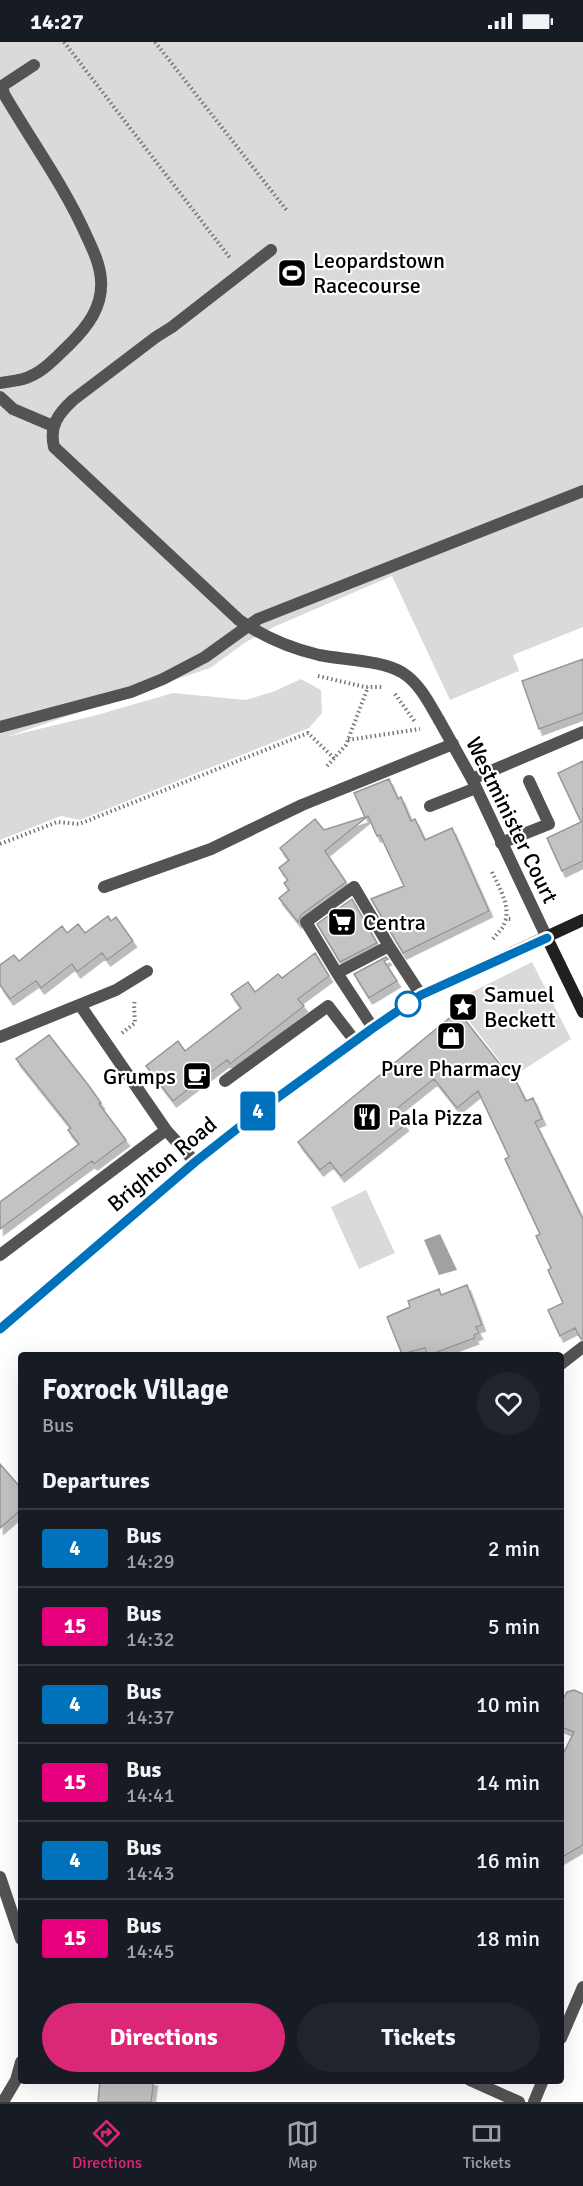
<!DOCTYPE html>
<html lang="en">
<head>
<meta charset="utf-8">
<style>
  body { margin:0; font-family:Signika,sans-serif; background:#20242c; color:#f1f3f6; height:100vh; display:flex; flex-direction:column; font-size:22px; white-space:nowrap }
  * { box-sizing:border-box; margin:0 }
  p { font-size:20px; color:#9ea1a6 }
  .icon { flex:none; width:33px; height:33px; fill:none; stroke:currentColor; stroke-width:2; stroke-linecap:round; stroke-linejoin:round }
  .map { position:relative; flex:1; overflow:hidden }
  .details { position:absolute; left:18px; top:1310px; width:546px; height:732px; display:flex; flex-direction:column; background:#171b24; border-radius:6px; box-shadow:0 6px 24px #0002 }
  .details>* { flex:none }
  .badge { padding:0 12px; border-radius:4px; font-size:21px; line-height:39px }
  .map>.badge { position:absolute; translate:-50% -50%; box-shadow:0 0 0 3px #fff }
  h2 { padding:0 24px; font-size:22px; line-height:54px }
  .round { display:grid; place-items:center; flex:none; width:63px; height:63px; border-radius:32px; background:#20242c }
  .head { display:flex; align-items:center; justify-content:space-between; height:102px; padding:0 24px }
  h1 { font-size:28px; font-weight:700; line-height:45px }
  .button { display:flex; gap:12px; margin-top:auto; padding:12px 24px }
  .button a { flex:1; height:69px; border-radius:36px; background:#db2777; color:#fff; font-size:24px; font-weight:700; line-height:69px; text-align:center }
  .button a+a { background:#20242c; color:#f1f3f6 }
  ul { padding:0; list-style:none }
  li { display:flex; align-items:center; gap:18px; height:78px; padding:0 24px; border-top:2px solid #363941 }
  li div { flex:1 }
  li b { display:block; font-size:22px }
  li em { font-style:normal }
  li .badge { min-width:66px; font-weight:700; text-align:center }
  .status { display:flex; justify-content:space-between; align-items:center; height:42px; padding:0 30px; background:#171b24; direction:ltr }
  .status svg { height:16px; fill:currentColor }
  .dock { display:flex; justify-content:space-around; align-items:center; height:84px; border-top:2px solid #363941; background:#171b24; font-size:16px; color:#9ea1a6 }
  .dock a { display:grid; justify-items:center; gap:3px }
  .dock .selected { color:#db2777 }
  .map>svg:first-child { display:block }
  .green { fill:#dadada }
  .water { fill:#a1a1a1 }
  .building { fill:#c3c3c3; stroke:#979797; stroke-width:1.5; filter:url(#shadow) }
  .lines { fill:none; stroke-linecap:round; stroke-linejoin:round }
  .path { stroke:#757575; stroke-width:4; stroke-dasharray:1.5 3; stroke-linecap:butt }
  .lane { stroke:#535353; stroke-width:12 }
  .street { stroke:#535353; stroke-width:12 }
  .secondary { stroke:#202020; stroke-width:12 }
  .line-casing { stroke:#fff; stroke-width:14 }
  .line { stroke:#0072bc; stroke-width:9 }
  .stop-dot { fill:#fff; stroke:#0072bc; stroke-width:3 }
  .labels { text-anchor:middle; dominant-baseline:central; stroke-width:4.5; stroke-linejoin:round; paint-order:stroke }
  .poi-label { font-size:22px; fill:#000; stroke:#fff; text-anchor:start }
  .street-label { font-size:22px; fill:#000; stroke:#fff }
</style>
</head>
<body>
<div class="status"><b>14:27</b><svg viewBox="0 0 49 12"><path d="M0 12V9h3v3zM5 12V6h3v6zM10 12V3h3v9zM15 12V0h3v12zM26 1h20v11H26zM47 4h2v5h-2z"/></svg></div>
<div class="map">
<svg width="583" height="2060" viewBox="0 0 583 2060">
  <defs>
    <filter id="shadow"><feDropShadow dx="3.5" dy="6" stdDeviation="0" flood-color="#0004"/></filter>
  </defs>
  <rect width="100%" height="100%" fill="#fff"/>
  <path class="green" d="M0,0H583V585L513,613L519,629L450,658L392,534L276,584L246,600L210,626L6,695L97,673L173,651L246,658L275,649L301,637L321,648L322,671L309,686L80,778L61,774L0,798Z
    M532,920L571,997L512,1035L454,959Z
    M366,1148L395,1211L359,1227L331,1165Z"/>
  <path class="water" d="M440,1192L457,1228L439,1233L424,1198Z"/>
  <path class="building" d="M583,617V671L539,687L522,639Z
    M583,719V819L562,829L547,796L581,780L558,731Z
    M389,737L398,757L401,755L411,779L415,777L425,798L452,786L489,869L403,911L371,857L404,844L380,793L377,794L368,774L325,809L346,840L301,873L298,880L279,856L289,848L284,841L288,838L279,826L289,818L280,806L315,777L324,788L365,775L354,751Z
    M352,857L377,901L340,920L317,882Z
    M108,874L111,879L116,875L133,899L107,918L102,911L77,930L72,922L41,946L36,939L10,957L0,943V923L14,913L19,919L62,884L67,891L78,882L85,891Z
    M315,911L329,934L298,957L304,964L230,1022L227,1018L173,1059L146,1024L178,999L185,1009L241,966L231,952L248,940L255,950L278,932L282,936Z
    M386,915L388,917L384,919L397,939L369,956L354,932Z
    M458,969L514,1040L516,1039L526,1059L533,1056L542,1077L535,1080L583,1177V1297H581L575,1286L560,1294L548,1268L563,1261L548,1228L551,1226L536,1194L540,1192L505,1117L509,1115L478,1049L457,1066L434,1037L394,1069L405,1083L341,1134L330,1120L320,1128L298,1100Z
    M49,993L89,1044L101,1061L99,1062L126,1098L94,1122L92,1119L0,1187V1160L79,1102L68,1088L71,1086L16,1017Z
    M467,1243L482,1283L476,1285L479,1291L474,1293L475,1296L432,1312H427L425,1306L402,1312L387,1275L410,1265L408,1259L439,1247L441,1253Z
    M0,1422L21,1446V1468L0,1486Z
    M574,1648L583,1652V1803L561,1816V1716L574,1690L561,1685V1661L567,1650Z
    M100,2038H154L151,2060H98Z"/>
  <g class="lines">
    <path class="path" d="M64,0L230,216
      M155,0L288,170
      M318,634L365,645H384
      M395,652L415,680
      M348,698L420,687
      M327,724L346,703L368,645
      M0,802L57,780L79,782L308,691L335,717
      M492,830C499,845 509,861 506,877
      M493,897L503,885L506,877H511
      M122,991L135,981L134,963L135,958"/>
    <path class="lane" d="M271,208L172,285L156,295L73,358C58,372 49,384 54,405L239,578C264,595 289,606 319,613C344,618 382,618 403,631C420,642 429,661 439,678
      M0,341C7,340 15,339 23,337C43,331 55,316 70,302C87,285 103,265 101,238C100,223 94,210 87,195C65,145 32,100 4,52L2,44L34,23
      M0,355L13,367L53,384
      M0,685L131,650L163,637L205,615L258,577L583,449
      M472,737L583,690
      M501,801L549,782L529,739
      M104,845L211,807L302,763L453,702
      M337,931L306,880L354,845L389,904
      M373,986L337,931L389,904L421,953"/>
    <path class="street" d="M439,678L472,737L547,896
      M430,764L476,746
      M80,963L166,1088L195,1120
      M0,995L116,948L147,929
      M225,1039L328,964L355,999
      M0,1213L166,1088
      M561,1322L583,1305
      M0,1835L21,1897
      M561,1996L583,1945
      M470,2038L519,2060
      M3,2060L16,2038L21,2020
      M534,2060L543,2038"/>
    <path class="secondary" d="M547,896L583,970
      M0,1287L195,1120L266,1064L373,986L421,953L583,878"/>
  </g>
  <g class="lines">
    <g class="line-casing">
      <path id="line" d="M0,1287L195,1120L266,1064L373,986L421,953L547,896"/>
    </g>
    <use href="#line" class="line"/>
  </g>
  <defs>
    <g id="stadium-square" transform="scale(1.5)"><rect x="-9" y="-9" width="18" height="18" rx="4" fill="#000" stroke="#fff"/><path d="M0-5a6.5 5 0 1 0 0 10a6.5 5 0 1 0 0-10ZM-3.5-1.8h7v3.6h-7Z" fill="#fff"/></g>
    <g id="supermarket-square" transform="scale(1.5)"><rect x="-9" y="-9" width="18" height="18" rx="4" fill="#000" stroke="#fff"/><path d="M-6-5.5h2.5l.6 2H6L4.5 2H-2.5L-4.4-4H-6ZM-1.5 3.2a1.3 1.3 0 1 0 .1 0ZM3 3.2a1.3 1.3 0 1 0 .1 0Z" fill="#fff"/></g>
    <g id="sight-square" transform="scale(1.5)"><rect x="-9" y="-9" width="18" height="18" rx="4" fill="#000" stroke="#fff"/><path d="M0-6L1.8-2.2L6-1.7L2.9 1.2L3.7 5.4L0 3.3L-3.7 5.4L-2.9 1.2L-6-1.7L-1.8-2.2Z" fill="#fff"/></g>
    <g id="shop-square" transform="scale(1.5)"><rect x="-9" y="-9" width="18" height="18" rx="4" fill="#000" stroke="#fff"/><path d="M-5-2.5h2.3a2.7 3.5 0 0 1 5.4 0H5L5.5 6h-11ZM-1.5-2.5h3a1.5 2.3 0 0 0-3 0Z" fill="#fff"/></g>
    <g id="cafe-square" transform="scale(1.5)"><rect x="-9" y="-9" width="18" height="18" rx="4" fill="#000" stroke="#fff"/><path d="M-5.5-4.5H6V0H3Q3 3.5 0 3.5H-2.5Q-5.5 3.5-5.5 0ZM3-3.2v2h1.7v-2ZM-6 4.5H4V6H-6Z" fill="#fff"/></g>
    <g id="restaurant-square" transform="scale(1.5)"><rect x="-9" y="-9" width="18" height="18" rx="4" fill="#000" stroke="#fff"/><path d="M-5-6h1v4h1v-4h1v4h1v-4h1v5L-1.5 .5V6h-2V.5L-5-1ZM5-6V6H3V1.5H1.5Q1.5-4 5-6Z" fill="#fff"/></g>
  </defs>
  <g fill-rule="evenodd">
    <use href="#stadium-square" x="292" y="231"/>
    <use href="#supermarket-square" x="342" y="880"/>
    <use href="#sight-square" x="463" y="965"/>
    <use href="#shop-square" x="451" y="994"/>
    <use href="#cafe-square" x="197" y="1034"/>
    <use href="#restaurant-square" x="367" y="1075"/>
  </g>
  <circle class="stop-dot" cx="408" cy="962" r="12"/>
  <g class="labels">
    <g class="poi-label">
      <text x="313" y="218">Leopardstown<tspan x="313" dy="25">Racecourse</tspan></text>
      <text x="363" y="880">Centra</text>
      <text x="484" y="952">Samuel<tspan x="484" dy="25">Beckett</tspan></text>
      <text x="451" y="1026" text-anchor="middle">Pure Pharmacy</text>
      <text x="176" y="1034" text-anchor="end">Grumps</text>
      <text x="388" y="1075">Pala Pizza</text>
    </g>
    <g class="street-label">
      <text transform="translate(512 778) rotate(64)">Westminister Court</text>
      <text transform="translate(162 1122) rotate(-40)">Brighton Road</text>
    </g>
  </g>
</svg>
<b class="badge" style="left:258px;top:1069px;background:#0072bc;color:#fff">4</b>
<section class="details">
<div class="head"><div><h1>Foxrock Village</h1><p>Bus</p></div><a class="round"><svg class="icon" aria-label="heart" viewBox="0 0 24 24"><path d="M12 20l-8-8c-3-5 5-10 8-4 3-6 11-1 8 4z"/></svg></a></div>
<h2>Departures</h2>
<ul>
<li><span class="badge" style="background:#0072bc;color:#fff">4</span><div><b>Bus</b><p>14:29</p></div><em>2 min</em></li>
<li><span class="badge" style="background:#e6007e;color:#fff">15</span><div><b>Bus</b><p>14:32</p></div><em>5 min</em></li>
<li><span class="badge" style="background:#0072bc;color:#fff">4</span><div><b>Bus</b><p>14:37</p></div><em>10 min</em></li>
<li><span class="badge" style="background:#e6007e;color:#fff">15</span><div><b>Bus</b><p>14:41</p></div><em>14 min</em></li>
<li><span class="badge" style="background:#0072bc;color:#fff">4</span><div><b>Bus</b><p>14:43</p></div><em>16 min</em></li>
<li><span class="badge" style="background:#e6007e;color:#fff">15</span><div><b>Bus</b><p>14:45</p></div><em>18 min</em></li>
</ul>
<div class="button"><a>Directions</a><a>Tickets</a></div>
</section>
</div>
<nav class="dock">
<a class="selected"><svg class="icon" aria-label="directions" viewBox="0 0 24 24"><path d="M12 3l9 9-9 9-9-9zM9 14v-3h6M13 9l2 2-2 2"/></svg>Directions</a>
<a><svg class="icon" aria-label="map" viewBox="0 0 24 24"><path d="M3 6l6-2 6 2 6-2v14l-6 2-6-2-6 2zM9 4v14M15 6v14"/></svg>Map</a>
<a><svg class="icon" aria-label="tickets" viewBox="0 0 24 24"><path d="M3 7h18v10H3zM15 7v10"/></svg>Tickets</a>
</nav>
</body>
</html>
